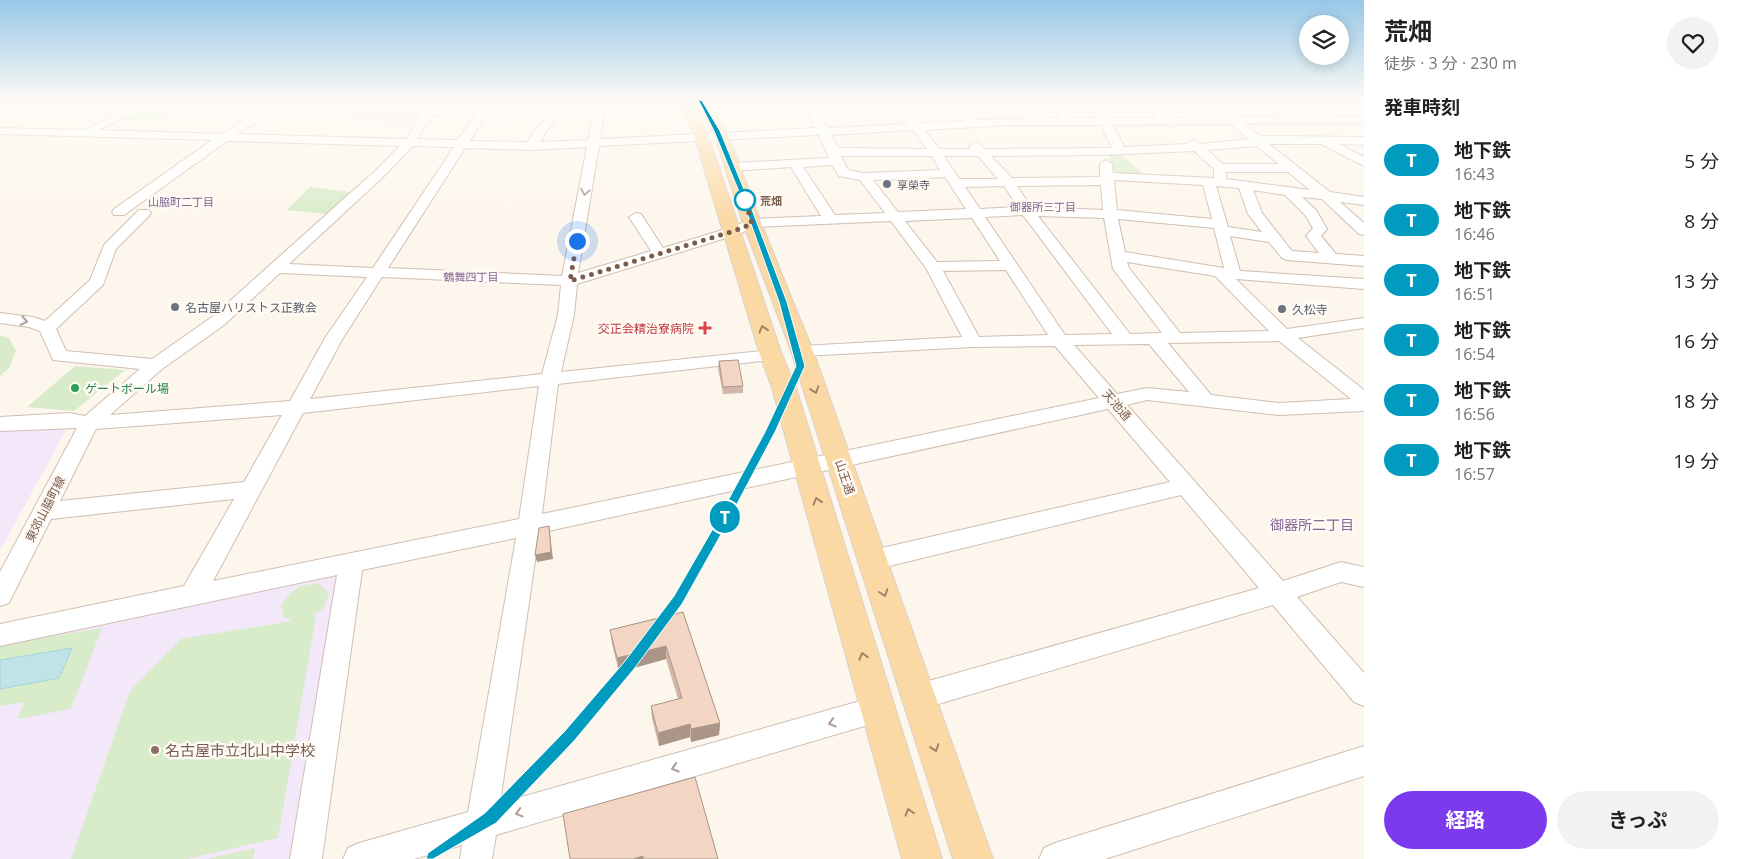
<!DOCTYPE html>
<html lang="ja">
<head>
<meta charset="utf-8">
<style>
  body { margin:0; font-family:"Open Sans","Noto Sans JP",sans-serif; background:#f2f2f2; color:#222; height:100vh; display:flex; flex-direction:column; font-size:19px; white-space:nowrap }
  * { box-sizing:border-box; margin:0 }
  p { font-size:16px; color:#767676 }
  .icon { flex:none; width:28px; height:28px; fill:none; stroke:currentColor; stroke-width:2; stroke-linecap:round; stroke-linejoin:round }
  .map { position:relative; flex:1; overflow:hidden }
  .details { display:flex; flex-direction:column; background:#fff; width:375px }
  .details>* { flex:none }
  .badge { padding:0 10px; border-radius:16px; font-size:18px; line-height:32px }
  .controls { position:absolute; left:1299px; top:15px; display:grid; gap:10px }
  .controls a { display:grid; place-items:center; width:50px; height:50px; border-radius:50%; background:#fff; box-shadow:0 2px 12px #0003; font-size:25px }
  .you { position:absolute; width:25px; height:25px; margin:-12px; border:4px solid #fff; border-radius:50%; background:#1a73e8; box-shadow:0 0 0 8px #1a73e833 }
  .map>.badge { position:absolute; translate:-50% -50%; box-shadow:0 0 0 2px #fff }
  h2 { padding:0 20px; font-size:19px; line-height:45px }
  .round { display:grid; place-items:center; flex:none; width:52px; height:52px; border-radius:26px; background:#f2f2f2 }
  .head { display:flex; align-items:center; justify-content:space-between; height:85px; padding:0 20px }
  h1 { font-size:24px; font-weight:700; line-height:38px }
  .button { display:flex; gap:10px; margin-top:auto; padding:10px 20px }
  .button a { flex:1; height:58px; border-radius:30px; background:#7c3aed; color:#fff; font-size:20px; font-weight:700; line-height:58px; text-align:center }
  .button a+a { background:#f2f2f2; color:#222 }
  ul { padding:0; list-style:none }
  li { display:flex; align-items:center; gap:15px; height:60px; padding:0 20px }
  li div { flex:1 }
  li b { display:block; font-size:19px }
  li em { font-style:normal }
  li .badge { min-width:55px; font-weight:700; text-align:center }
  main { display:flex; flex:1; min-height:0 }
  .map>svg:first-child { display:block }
  .education { fill:#f3e8fa }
  .green { fill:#d8ecc9 }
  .water { fill:#bfe3e8; stroke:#a5d3da }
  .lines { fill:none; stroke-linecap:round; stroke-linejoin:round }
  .minor-casing { stroke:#d1beb0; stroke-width:2 }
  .major-casing { stroke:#dad1cd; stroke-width:2 }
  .minor { fill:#fff; fill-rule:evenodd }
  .major { fill:#fbd9a5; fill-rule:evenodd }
  .wall { fill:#d1b7a8 }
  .shaded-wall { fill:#aa9588 }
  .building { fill:#f3d5c3; stroke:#aa9588 }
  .oneway { stroke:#af9d94 }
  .oneway2 { stroke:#a18267 }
  .line { fill:#009bbf; stroke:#fff }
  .walk { stroke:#7a5c4d; stroke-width:5; stroke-dasharray:0 9 }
  .worship-dot { fill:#6b7280; stroke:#fffaf3; stroke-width:2 }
  .stop-dot { fill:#fff; stroke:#009bbf; stroke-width:2.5 }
  .health-dot { fill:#e0444e; stroke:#fffaf3; stroke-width:2 }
  .leisure-dot { fill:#2e9e5b; stroke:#fffaf3; stroke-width:2 }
  .education-dot { fill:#8d6e63; stroke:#fffaf3; stroke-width:2 }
  .labels { text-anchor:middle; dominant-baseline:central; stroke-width:5; stroke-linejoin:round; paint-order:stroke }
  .far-worship-label { font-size:11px; fill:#5b616d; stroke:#fffaf3; text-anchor:start }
  .far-stop-label { font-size:11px; font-weight:bold; fill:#7a5c4d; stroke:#fffaf3; text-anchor:start }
  .far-neighbourhood-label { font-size:11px; fill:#846695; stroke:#fffaf3 }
  .worship-label { font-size:12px; fill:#5b616d; stroke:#fffaf3; text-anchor:start }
  .health-label { font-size:12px; fill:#be3a42; stroke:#fffaf3; text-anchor:end }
  .leisure-label { font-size:12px; fill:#27864d; stroke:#fffaf3; text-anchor:start }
  .street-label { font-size:12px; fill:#7a5c4d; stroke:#fffaf3 }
  .neighbourhood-label { font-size:14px; fill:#846695; stroke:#fffaf3 }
  .near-education-label { font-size:15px; fill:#785e54; stroke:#fffaf3; text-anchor:start }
</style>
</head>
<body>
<main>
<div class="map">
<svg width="1364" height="859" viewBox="0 0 1364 859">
  <rect width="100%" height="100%" fill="#fdf6ec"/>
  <path class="education" d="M362,101H430L412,124L353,122L365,111H350Z
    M65,428L66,431L0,550V430Z
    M336,576L294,859H0V642Z"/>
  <path class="green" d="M143,108L171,111L153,121L120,119Z
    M1120,153L1145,176L1112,174L1109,154Z
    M310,187L350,192L327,214L287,210Z
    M0,335L9,338L16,351L9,368L0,376Z
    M75,366L125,370L74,411L27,407Z
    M318,583L329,593L324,608L312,617H316L278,838L187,859H71L130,691L181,639L292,621L284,617L281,606C292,588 298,586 318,583Z
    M102,628L71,709L17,719L24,702L0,706V645Z
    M255,848L253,859H207Z"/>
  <path class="water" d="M72,648L59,678L0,689V660Z"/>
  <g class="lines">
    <g class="minor-casing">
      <path id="minor" d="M28,101H42L41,103L0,116V109Z
        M148,101H161L98,130L222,134L257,112L190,104L185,101H213L265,107L272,104L277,107L426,109L431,101H441L437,108L481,107L485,101H495L492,107L595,103L596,101H606V103L689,101L691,103L686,106L605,109L600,139L816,128L803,104L704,108L699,105C707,97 798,101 816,101L814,104L827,128L907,124L886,101H897L920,123L965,121L946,101H957L978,120L1061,118L1046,101H1056L1074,118H1098L1090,101H1100L1109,118H1158L1141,101H1152L1172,118L1222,117L1204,101H1215L1236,117H1285L1263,103L1262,101H1274L1300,117H1318L1294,103L1293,101H1305L1334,117H1364V123L1244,124L1260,136L1364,137V145L1339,144L1364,157V166L1321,144H1269L1330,192L1364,197V205L1340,202L1364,223V235L1359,234L1322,199L1302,197L1316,210L1327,229L1321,236L1336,254L1364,256V266L1287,260L1282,258L1269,242L1230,236L1240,271L1364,279V289L1236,279L1287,329L1364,318V328L1298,338L1364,390V411L1279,415L1147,400L1127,405L1283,581L1341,562L1364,567V587L1341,582L1297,597L1364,673V706L1354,702L1273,605L918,710L908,706L904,697L908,688L918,684L1259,588L1181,495L873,570L865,567L861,560L865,553L873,550L1170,482L1108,409L539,533L500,803L878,696L888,700L892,709L888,718L878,722L496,835L492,859H460L462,845L414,859H343L348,848L359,843L468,812L516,538L362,570L322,859H290L337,575L0,646V624L184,586L234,499L51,519L9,603L0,606V572L77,428L0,431V417L69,413L85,416L140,369L53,360L40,331L29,327L0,323V313L33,317L45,321L90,280L104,245L139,210H149L151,213L149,216L116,249L103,285L56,329L66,351L152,359L212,317L375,171L400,146L227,141L124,215H114L112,212L114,209L212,140L0,134V128L83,130ZM594,109L588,140L540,142C545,131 555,121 563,111ZM551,111C543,122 534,130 528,142L470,141L487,113ZM270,113L421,115L406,139L237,134ZM476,114L458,140L417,139L432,115ZM1166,124L1172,127L1177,124H1231L1249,139L1200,144L1193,140L1187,144L1124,147L1113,125ZM1012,125H1101L1112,148L984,149L979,143L975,142L969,146L971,149H939L925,130ZM913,130L927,149L838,148L831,135ZM819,135L829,158L732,163L726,167L732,171L791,167L821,216L752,219L729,228L663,248L641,214L636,213L629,217L651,251L578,273L599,146ZM413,146L454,147L373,268L289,264L383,177ZM1257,146L1279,164H1223L1207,150ZM587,147L562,276L388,268L465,148L532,150ZM1194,151L1214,169V178L1113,173L1112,164L1106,160L1100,164V177L1012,178L991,156L1101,155ZM841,156H932L940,170L864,173L848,170ZM944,156H978L998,179H959ZM832,165L839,176L860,180L885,213L835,215L803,167ZM1226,172H1288L1310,190L1226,179ZM945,177L966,209L898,212L873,180ZM1114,180L1203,185L1212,219L1117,210ZM1101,185L1103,210L1031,207L1017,186ZM1004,186L1018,207L980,209L965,187ZM1216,186L1239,188L1248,214L1262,232L1228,227ZM1253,190L1285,195L1305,215L1313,228L1306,236L1319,253L1292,251L1262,213ZM1023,215L1112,334L1065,335L985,217ZM1038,216L1104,218L1113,269L1162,333L1130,334ZM972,218L1000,261L937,262L905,221ZM1118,219L1214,228L1224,268L1125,252ZM891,221L926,268L962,337L802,346L796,347L793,351L796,355L802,356L973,347L1055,346L1099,398L542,514L558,384L771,360L777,359L780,355L777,351L771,350L561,372L574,315L577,284L739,234L754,227ZM1127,262L1215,276L1269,331L1180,333L1129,268ZM1006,270L1048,335L979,337L943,271ZM280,273L367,277L325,338L290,401L110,415L162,369L224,325ZM382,277L561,285L558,315L542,374L310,399L343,338ZM1279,341L1351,399L1279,403L1211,395L1168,343ZM1149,344L1189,392L1147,388L1117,394L1074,345ZM539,386L519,519L213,581L303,413ZM282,415L244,482L60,501L96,429Z
        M1364,746V776L1105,859H1039L1044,848L1055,843Z"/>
    </g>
    <g class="major-casing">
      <path id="major" d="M695,101H707L729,137L761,223L813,351L993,859H953L791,351L743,223L715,137Z
        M688,104L695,108L709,138L782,355L796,388L942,859H902L772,388L760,355L695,138L681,108Z"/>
    </g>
    <use href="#minor" class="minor"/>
    <use href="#major" class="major"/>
  </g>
  <path class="wall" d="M719,361L743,386V393L723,394L718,368Z
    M683,612L720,723L719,735L691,742L690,737L659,746L652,719L651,706L678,699L666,659L619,672L612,644L610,630Z"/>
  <path class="shaded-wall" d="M549,526L553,559L537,562L535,555Z
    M666,646V659L619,672L617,658Z
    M720,723L719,735L691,742V729Z
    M690,724V737L659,746L658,733Z
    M643,856V859H633Z"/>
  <path class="building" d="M738,360L743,386L723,387L719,361Z
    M549,526L551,552L535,555L539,528Z
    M683,612L720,723L691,729L690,724L658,733L651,706L682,698L666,646L617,658L610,630Z
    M695,777L718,859H643V856L633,859H570L563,814Z"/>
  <defs><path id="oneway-chevron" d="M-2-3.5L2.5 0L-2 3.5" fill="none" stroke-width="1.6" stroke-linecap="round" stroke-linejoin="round" transform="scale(1.25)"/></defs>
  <g class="oneway">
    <use href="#oneway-chevron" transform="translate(585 192) rotate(100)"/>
    <use href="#oneway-chevron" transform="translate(24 321) rotate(11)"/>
    <use href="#oneway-chevron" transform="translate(832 723) rotate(164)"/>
    <use href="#oneway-chevron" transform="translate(675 768) rotate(164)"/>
    <use href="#oneway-chevron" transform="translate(519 813) rotate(164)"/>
  </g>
  <g class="oneway2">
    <use href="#oneway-chevron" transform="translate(763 329) rotate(-107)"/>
    <use href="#oneway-chevron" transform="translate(815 390) rotate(71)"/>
    <use href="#oneway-chevron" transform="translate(817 501) rotate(-107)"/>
    <use href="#oneway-chevron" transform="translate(884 593) rotate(72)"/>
    <use href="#oneway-chevron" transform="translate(863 656) rotate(-106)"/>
    <use href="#oneway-chevron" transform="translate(935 748) rotate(71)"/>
    <use href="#oneway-chevron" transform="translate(909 812) rotate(-106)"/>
  </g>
  <linearGradient id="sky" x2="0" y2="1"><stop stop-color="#97c7e8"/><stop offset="0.46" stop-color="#fefbf6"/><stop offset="1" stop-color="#fefbf6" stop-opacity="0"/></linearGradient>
  <rect width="1364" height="221" fill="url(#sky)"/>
  <path class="line" d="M698,99L702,101L720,131L748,199L787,302L805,366L775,432L719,538L682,604L634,669L574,741L496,823L433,859H426L428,853L485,813L564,732L625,661L674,596L711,532L765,432L796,366L779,302L742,199L714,131Z"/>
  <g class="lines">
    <path class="walk" d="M577,241L570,281L734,231L752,224L745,200"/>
  </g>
  <g class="worship-dot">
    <circle cx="887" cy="184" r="5"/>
    <circle cx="175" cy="307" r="5"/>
    <circle cx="1282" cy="309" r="5"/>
  </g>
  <circle class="stop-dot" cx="745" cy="200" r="10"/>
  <path class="health-dot" d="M702.5 320.5h5v5h5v5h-5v5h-5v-5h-5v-5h5z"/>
  <circle class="leisure-dot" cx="75" cy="388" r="5"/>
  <circle class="education-dot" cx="155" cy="750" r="5"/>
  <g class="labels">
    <g class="far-worship-label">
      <text x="897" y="184">享榮寺</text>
    </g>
    <g class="far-stop-label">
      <text x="760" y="200">荒畑</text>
    </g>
    <g class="far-neighbourhood-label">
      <text x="181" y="201">山脇町二丁目</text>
      <text x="1043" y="206">御器所三丁目</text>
      <text x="471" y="276">鶴舞四丁目</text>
    </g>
    <g class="worship-label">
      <text x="185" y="307">名古屋ハリストス正教会</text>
      <text x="1292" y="309">久松寺</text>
    </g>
    <g class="health-label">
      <text x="694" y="328">交正会精治寮病院</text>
    </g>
    <g class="leisure-label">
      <text x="85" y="388">ゲートボール場</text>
    </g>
    <g class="street-label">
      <text transform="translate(1117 405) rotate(49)">天池通</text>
      <text transform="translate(845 477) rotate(71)">山王通</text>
      <text transform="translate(45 509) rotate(-63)">東郊山脇町線</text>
    </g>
    <g class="neighbourhood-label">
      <text x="1312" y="524">御器所二丁目</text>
    </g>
    <g class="near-education-label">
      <text x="165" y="750">名古屋市立北山中学校</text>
    </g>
  </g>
</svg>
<div class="controls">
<a><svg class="icon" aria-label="layers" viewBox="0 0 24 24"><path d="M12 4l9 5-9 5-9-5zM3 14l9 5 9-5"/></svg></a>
</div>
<div class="you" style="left:577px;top:241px"></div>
<b class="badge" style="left:725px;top:517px;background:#009bbf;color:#fff">T</b>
</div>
<section class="details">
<div class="head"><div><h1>荒畑</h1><p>徒歩 · 3 分 · 230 m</p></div><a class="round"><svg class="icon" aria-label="heart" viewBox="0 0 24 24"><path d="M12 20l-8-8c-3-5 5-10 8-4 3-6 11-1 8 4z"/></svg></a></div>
<h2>発車時刻</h2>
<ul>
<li><span class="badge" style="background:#009bbf;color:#fff">T</span><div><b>地下鉄</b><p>16:43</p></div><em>5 分</em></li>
<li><span class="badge" style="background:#009bbf;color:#fff">T</span><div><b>地下鉄</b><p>16:46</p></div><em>8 分</em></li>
<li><span class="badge" style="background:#009bbf;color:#fff">T</span><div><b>地下鉄</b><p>16:51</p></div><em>13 分</em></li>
<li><span class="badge" style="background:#009bbf;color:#fff">T</span><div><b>地下鉄</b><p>16:54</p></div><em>16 分</em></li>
<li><span class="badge" style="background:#009bbf;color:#fff">T</span><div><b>地下鉄</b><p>16:56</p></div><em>18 分</em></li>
<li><span class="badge" style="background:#009bbf;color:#fff">T</span><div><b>地下鉄</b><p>16:57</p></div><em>19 分</em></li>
</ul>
<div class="button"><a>経路</a><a>きっぷ</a></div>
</section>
</main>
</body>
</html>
